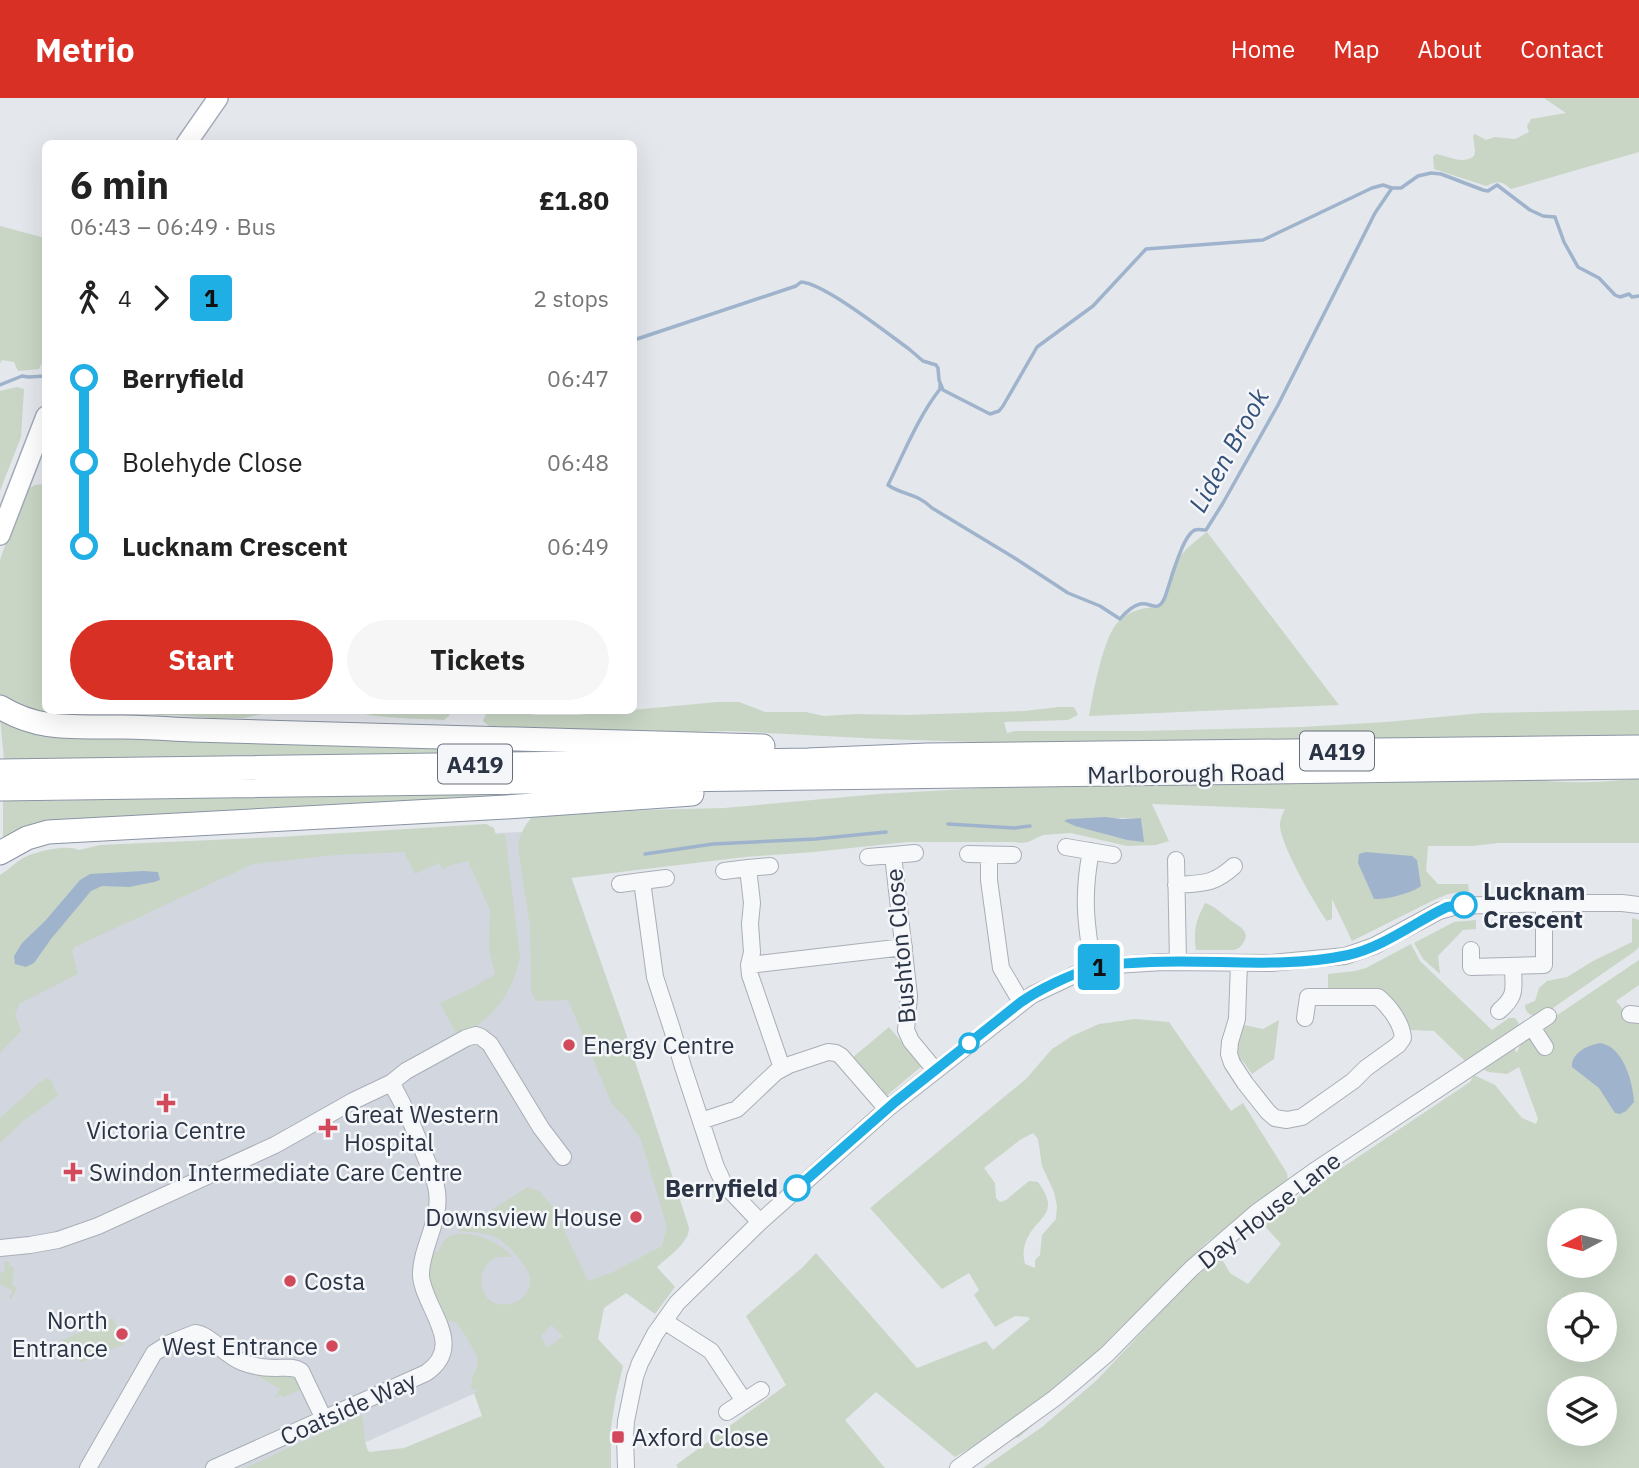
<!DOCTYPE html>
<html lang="en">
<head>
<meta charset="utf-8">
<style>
  body { margin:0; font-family:"IBM Plex Sans",sans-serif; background:#f6f6f6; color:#222; height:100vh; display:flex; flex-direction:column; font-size:26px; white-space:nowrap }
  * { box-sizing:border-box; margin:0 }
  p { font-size:23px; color:#767676 }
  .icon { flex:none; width:38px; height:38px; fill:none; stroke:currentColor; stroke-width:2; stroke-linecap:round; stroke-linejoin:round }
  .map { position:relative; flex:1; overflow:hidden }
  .side { position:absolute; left:42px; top:42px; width:595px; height:574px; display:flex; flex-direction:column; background:#fff; border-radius:10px; box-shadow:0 7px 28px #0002 }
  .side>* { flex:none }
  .badge { padding:0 14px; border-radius:5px; font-size:24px; line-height:46px }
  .needle { width:46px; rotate:263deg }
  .controls { position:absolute; left:1547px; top:1110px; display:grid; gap:14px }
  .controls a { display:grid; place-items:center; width:70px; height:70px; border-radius:50%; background:#fff; box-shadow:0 7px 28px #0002; font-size:35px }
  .map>.badge { position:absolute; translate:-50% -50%; box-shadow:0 0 0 4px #fff }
  .legs { display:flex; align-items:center; gap:10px; height:77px; padding:0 28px; font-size:23px }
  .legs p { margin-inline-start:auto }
  .headline { display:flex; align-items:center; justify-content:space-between; height:119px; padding:0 28px }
  h1 { font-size:38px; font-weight:700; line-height:52px }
  .action { display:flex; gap:14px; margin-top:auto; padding:14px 28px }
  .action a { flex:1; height:80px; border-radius:42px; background:#d93025; color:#fff; font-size:28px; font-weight:700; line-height:80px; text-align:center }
  .action a+a { background:#f6f6f6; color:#222 }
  ul { padding:0 28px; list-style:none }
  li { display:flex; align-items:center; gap:24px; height:84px; font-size:26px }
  li i { display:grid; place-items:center; width:10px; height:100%; margin:0 9px; background:currentColor }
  li i::after { content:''; width:18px; height:18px; margin:-9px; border:5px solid; border-radius:50%; background:#fff }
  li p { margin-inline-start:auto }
  li:first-child i { background:linear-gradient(#0000 50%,currentColor 0) }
  li:last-child i { background:linear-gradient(currentColor 50%,#0000 0) }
  header { display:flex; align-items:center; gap:42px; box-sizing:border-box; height:98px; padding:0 35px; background:#d93025; color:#fff }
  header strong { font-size:33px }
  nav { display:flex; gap:38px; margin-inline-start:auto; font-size:24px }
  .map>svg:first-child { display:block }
  .built { fill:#d2d6de }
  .green { fill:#c9d6c5; fill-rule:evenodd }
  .water { fill:#9fb4cc }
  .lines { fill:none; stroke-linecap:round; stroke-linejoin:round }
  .stream { stroke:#9fb4cc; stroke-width:3.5 }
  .minor-casing { stroke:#a9aeb7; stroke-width:18 }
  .major-casing { stroke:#a3abb8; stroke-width:22 }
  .highway-casing { stroke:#8b94a3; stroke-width:25 }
  .minor { stroke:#f7f8fa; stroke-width:16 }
  .major { stroke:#fff; stroke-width:19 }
  .highway { stroke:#fff; stroke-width:23 }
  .line-1-casing { stroke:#fff; stroke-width:16 }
  .line-1 { stroke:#1fafe5; stroke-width:10 }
  .stop-1-dot { fill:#fff; stroke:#1fafe5; stroke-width:3.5 }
  .poi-dot { fill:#d1495b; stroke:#f4f6f9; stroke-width:2.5 }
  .labels { text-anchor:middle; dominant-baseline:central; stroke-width:5; stroke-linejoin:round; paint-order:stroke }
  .shield { fill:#f4f6f9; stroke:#676e7b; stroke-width:2 }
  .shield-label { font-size:23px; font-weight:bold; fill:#2b3445 }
  .street-label { font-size:24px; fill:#2b3445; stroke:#f4f6f9 }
  .stop-label { font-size:24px; font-weight:bold; fill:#2b3445; stroke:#f4f6f9; text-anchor:start }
  .poi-label { font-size:24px; fill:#2b3445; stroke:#f4f6f9; text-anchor:start }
  .water-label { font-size:26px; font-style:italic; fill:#34527a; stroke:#f4f6f9 }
</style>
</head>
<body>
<header>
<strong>Metrio</strong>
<nav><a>Home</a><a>Map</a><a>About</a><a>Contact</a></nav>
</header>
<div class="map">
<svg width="1639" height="1370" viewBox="0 0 1639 1370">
  <rect width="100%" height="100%" fill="#e4e7ec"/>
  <path class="built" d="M522,734L532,737L557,738L624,930L689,1130L688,1137L682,1146L509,1280L308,1370H0V801L406,738Z"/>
  <path class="green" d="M1544,0H1639V54L1511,91C1501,82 1497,83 1486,88L1434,71L1433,59L1436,56C1449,58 1463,67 1474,58L1475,53L1473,38L1475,36L1486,42L1495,39L1515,41L1529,34L1527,28L1531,21L1566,15Z
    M0,128L45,140L46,257L39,271L18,273L14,264L2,262L0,265Z
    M17,289L24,291L21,339L0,393V293Z
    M45,386L46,612L275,613L244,620H213L177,617H159L138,614L52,616L30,614L7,603L0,597V462L20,403L27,391L35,387Z
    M1207,434L1339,607L1089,618C1093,596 1103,538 1119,523C1130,512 1145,509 1160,509C1172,495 1166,493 1170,477C1174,459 1193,445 1207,434Z
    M717,604H739L765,614H806L824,618L856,616L906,617L1024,613L1059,609H1074L1078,617L1068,622L1004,624L1007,635L1015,633H1142L1302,629L1386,624L1482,615L1639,612V638L1227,644L1006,645L883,641L729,633L693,634L509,629L489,628L483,623L486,616L494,613H517L534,617H578Z
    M428,612L437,614L448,613L450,617L444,622C414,620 379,621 351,613Z
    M0,619L671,654L4,662Z
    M1639,680V745H1499L1472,748H1428L1426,773L1438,786H1468L1469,793L1448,796L1436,801L1352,843L1332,801V821L1327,823C1315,806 1280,746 1280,727C1280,721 1283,715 1285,711L1152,706L1169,743L1156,747L1127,748L1071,735L1043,737L1028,744L1020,745L1015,744H907L814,754L745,759L571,780L624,930L689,1130C687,1147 669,1158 657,1169L675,1189L655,1216L626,1195L604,1210L598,1241L623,1268L616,1298L611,1329V1370H245L361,1317C367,1331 361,1339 369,1354L404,1350L482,1318L474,1295L478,1293L471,1290C471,1278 477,1273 478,1263C478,1257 461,1229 456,1225C451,1222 451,1223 446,1224L442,1219L425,1172L435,1153L438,1154C441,1149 442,1144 447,1140C463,1128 502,1144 512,1159C507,1159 501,1158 496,1160C478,1166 476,1196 493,1204C510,1212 532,1200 530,1179C528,1168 506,1144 495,1139C484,1134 471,1134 458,1133L528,1089L540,1094L553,1109L588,1183L613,1174L662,1148L667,1129L641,1042L626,1020L612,1006L568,902L536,903L531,894L530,828L518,750C519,738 524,728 532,719L646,712L724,710L879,696L1036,687L1528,681C1567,686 1599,685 1639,680ZM1092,720H1141L1143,743C1117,743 1092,731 1068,721ZM551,1227L563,1238L547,1250L541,1238Z
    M608,692L3,741V703H57L119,700Z
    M486,726L494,730L496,737L505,736L520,859C514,887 502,909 479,926C472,931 466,935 458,936L454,932L440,905L472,890L495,876L489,852L490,812L468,763L451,767L443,771L439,765L415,776L404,754L335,757L253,766L75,849L72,853L78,876L19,906L15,917L21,933L0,955V777C8,772 15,765 23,760C37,753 65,746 79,752L100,747L279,739Z
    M1205,805C1216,809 1220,814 1229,821C1241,830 1254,834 1239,850L1234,852H1196C1193,831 1196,823 1205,805Z
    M1632,820L1639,822V849L1635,853L1540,919C1532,918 1525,916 1525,907L1535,903L1539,890L1547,883L1567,879L1593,863L1632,844Z
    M1476,822V831L1463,832L1438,858L1440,876L1423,861L1414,845L1454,824Z
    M1411,846L1420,863L1492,932L1509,920H1515L1519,926L1509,941L1517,955L1521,944L1528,941L1535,940L1544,926L1639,862V887L1616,903L1627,916L1639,926V1370H983L1042,1329L1097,1282L1185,1188L1220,1158L1230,1175L1248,1186L1281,1146L1261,1124L1470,984L1474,977L1495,987L1522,1020L1536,1026L1538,1021L1519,969L1507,976L1489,974L1467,965L1434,933L1411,932C1403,921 1399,911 1391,901L1328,892V876L1355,873L1366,870ZM1559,1122H1605V1167H1559ZM1559,1206H1605V1251H1559ZM1559,1290H1605V1335H1559Z
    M1135,921L1169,924L1231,1013L1243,1005L1287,1075L1288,1084L1206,1145L1111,1239L1050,1303L1032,1328L1018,1340L1009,1338L1001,1332L955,1359L876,1294L845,1322L885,1370H678L676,1367L786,1287L746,1218L803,1169L816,1155L917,1270L986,1243L993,1252L1030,1221L1028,1219L1015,1218L995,1229L974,1197L979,1192L969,1175L942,1191L870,1110L1026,981L1052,951L1072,938L1099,926ZM1033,1035L1038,1041L1042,1068L1054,1094L1057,1108L1056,1121L1042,1137L1040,1157L1035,1162V1170L1025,1166C1023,1158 1023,1151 1026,1143C1037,1117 1062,1117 1038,1084L1029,1083L1006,1102L1000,1104L996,1100L995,1085L984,1070L1020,1042Z
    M1279,922L1274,961L1252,976L1242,962L1238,963C1235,949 1238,940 1244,927L1263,931Z
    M889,929L922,968L885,999L852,960Z
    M47,980L51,982L58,998L23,1023L0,1045V1020L39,985Z
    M7,1163L11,1169H14L12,1186L17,1191L11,1201L9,1200L13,1193L0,1186V1175L5,1174L4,1165Z
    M113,1220L124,1246L82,1264L68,1254L58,1244Z
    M234,1264L293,1275L304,1290L284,1299L279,1297L277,1300L276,1299L280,1291Z"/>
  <path class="water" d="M1105,719L1122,721L1141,720L1144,744L1127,742L1075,728L1064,723L1068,721Z
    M1366,754L1412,758L1417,762L1421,788C1412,795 1385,802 1374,801L1358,765L1359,756Z
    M143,773L158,774L160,782L154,784L129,789L102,788L91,793L51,841L34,865L26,869L15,866L14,858L22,845L45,823L80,782L90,776Z
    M1600,945C1623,948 1633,984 1634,1004L1626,1013L1620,1016L1615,1015L1599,990L1572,969C1571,955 1588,947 1600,945Z"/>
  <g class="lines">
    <path class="stream" d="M634,242L796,188L801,184C824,185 888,236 909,251L923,263L936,267L938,270L939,282L943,292L990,316L999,313L1003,308L1037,249L1093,208L1146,151L1263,142L1372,90L1383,87L1392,90H1401L1418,78L1431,75L1441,76L1483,92L1488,93L1497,87L1530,112L1543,118L1555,119L1564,144L1578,169L1599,180L1615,197L1620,199L1629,196L1632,199L1639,198
      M940,286V291C918,319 904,355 888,387C902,397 917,395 932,410L1013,459L1068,495L1100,508L1120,521C1125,515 1132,508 1140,506C1152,504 1158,516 1165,499C1170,486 1182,437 1195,432C1198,431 1202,432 1206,432L1223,405L1278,307L1375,115L1392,90
      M0,287L22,278L28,279L46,278
      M948,726L1014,730L1030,728
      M645,756L713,746L815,741L886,734"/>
    <g class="minor-casing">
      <path id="minor" d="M1066,749L1113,757
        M1091,753C1082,798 1086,826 1093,870
        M915,755L893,757L909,898L906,932L911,943L935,972
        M968,756L1013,757
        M989,758V782L1001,870L1021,904
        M868,759L893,757
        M1176,762L1178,864
        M748,770L770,768
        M724,773L748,770L752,805L750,826L752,854L749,867L750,877L782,970
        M666,780L642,783L655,879L672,931L683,969L716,1069L724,1086L760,1124
        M620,786L642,783
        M1176,787C1203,785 1213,787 1234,768
        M1471,852V869L1544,867V805
        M1239,865L1237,921L1230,944L1229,956L1232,965L1245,985L1268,1014L1275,1020L1287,1022L1302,1019L1353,983L1366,970L1398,947L1403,940C1402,925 1389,908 1378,899H1308L1305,920
        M749,867L904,849
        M1499,913C1518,897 1513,890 1513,868
        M1630,916L1639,917
        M1532,929L1545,949
        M701,1023L737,1011L776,974L789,967L828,954L836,955L841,958L887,1011
        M0,1150L30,1147L58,1142L98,1128L275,1047L353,1003L391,985L406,973L466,940L476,937L481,939L490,946L541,1030L563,1059
        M664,1223L711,1253L744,1303
        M727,1314L761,1292
        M88,1370L154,1255L170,1245L195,1235C211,1237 224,1257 242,1264C252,1268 263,1270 274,1270C284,1270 293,1268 301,1273L324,1321
        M214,1370L426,1275C467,1247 424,1211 421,1178C420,1158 433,1135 436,1115C438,1107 438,1097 436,1088C434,1078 429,1068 425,1058C415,1033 405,1008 391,985
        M626,1370L625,1338L626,1323L635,1279L640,1265L655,1236L677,1205L760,1124L887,1011L1032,897L1085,872L1100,868L1163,864L1271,865L1345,858L1374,848L1439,813L1457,808L1544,805H1622L1639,807
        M958,1370L1055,1300L1079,1280L1107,1256L1192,1170L1257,1114L1313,1074L1548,918"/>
    </g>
    <g class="major-casing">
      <path id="major" d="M186,46L218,0
        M0,437L46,318"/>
    </g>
    <g class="highway-casing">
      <path id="highway" d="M0,609C41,634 76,628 122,629C145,629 169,631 193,632L763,648
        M0,673L808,662L927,657L1639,649
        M0,691L1639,669
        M0,755L27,740L48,734L506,709L692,696"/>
    </g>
    <use href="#minor" class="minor"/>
    <use href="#major" class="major"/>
    <use href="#highway" class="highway"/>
  </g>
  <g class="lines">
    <g class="line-1-casing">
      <path id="line-1" d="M797,1090L895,1004L1021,904C1040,891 1071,876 1093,870C1111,865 1132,865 1151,864C1216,861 1283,871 1348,857C1380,850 1410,828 1439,813L1447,809L1464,807"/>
    </g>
    <use href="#line-1" class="line-1"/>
  </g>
  <g class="stop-1-dot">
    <circle cx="1464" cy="807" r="12"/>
    <circle cx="969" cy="945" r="9"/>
    <circle cx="797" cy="1090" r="12"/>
  </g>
  <g class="poi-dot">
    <circle cx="569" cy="947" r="7"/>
    <path d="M162.5 994.5h7v7h7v7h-7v7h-7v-7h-7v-7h7z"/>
    <path d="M324.5 1019.5h7v7h7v7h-7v7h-7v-7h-7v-7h7z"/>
    <path d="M69.5 1063.5h7v7h7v7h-7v7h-7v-7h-7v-7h7z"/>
    <circle cx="636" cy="1119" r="7"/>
    <circle cx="290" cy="1183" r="7"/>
    <circle cx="122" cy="1236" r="7"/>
    <circle cx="332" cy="1248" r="7"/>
    <rect x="611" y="1332" width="14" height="14" rx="3.5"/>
  </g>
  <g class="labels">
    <g class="shield">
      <rect x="1300" y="633.5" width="74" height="39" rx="5"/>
      <rect x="438" y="646.5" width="74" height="39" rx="5"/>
    </g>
    <g class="shield-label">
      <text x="1337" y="653">A419</text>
      <text x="475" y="666">A419</text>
    </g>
    <g class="street-label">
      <text transform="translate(1186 675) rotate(-1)">Marlborough Road</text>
      <text transform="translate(900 848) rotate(-95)">Bushton Close</text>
      <text transform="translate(1269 1112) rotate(-38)">Day House Lane</text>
      <text transform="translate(348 1310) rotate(-24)">Coatside Way</text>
    </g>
    <g class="stop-label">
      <text x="1483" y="793">Lucknam<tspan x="1483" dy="28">Crescent</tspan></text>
      <text x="778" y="1090" text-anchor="end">Berryfield</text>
    </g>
    <g class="poi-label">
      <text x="583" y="947">Energy Centre</text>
      <text x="344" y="1016">Great Western<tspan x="344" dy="28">Hospital</tspan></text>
      <text x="166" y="1032" text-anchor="middle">Victoria Centre</text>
      <text x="89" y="1074">Swindon Intermediate Care Centre</text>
      <text x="622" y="1119" text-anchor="end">Downsview House</text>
      <text x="304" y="1183">Costa</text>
      <text x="108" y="1222" text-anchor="end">North<tspan x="108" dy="28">Entrance</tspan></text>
      <text x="318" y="1248" text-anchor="end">West Entrance</text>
      <text x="632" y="1339">Axford Close</text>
    </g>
    <g class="water-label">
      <text transform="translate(1228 352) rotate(-61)">Liden Brook</text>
    </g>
  </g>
</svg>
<div class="controls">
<a><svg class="needle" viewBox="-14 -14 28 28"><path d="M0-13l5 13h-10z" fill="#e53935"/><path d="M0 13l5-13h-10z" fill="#767676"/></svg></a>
<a><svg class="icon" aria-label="locate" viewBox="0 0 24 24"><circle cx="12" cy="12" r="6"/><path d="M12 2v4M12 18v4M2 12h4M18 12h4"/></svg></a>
<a><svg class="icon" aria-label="layers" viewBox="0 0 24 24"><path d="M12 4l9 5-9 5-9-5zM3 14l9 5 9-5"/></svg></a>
</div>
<b class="badge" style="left:1099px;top:869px;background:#1fafe5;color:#111">1</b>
<section class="side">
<div class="headline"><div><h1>6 min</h1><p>06:43 – 06:49 · Bus</p></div><b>£1.80</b></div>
<div class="legs"><svg class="icon" aria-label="walk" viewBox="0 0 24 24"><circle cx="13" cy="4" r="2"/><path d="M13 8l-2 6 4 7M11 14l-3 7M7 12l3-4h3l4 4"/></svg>4<svg class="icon" aria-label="forward" viewBox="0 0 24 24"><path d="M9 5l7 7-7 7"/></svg><b class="badge" style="background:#1fafe5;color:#111">1</b><p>2 stops</p></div>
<ul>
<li><i style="color:#1fafe5"></i><b>Berryfield</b><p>06:47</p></li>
<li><i style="color:#1fafe5"></i><span>Bolehyde Close</span><p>06:48</p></li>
<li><i style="color:#1fafe5"></i><b>Lucknam Crescent</b><p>06:49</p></li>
</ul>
<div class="action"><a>Start</a><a>Tickets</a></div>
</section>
</div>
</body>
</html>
